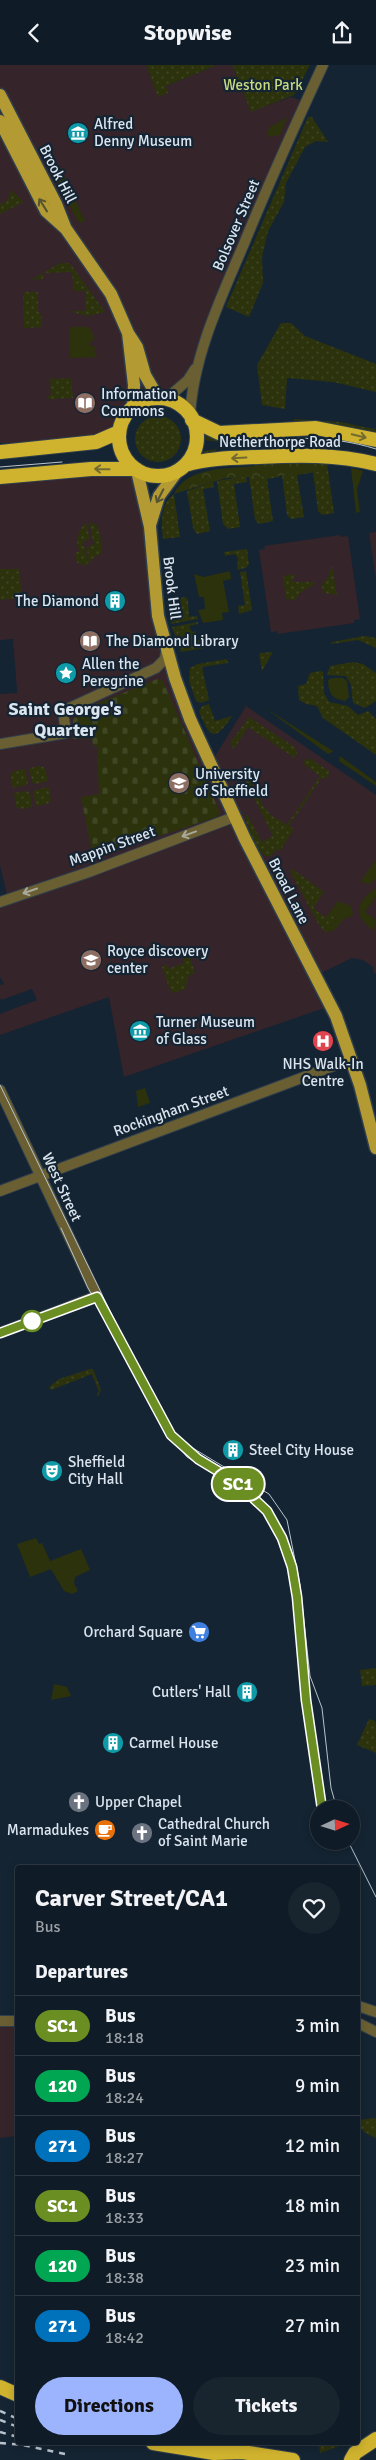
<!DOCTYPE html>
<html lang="en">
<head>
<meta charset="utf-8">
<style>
  body { margin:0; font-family:Signika,sans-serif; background:#18242e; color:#f1f3f6; height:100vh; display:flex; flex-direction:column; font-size:19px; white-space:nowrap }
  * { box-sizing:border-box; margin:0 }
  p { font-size:16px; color:#9ba1a7 }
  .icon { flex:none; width:28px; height:28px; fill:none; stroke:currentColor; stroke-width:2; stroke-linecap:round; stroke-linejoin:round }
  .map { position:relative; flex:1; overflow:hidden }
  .panel { position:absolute; left:15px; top:1800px; width:345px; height:580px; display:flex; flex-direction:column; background:#0f1b26; border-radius:5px; box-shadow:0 2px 8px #0003,0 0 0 1px #2f3943 }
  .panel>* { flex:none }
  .badge { padding:0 10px; border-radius:16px; font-size:18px; line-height:32px }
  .needle { width:32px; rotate:86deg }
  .fabs { position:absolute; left:310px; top:1735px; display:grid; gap:10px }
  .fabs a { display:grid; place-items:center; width:50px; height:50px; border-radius:50%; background:#0f1b26; box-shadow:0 2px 8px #0003,0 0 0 1px #2f3943; font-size:25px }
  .map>.badge { position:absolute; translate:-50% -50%; box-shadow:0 0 0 2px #fff }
  h2 { padding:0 20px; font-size:19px; line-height:45px }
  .round { display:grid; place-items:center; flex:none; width:52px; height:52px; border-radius:26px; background:#18242e }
  .overview { display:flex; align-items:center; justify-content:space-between; height:85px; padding:0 20px }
  h1 { font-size:24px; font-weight:800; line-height:38px }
  .primary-button { display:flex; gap:10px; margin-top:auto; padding:10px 20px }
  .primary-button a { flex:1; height:58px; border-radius:30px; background:#9cb4fd; color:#111; font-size:20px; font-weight:800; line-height:58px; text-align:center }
  .primary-button a+a { background:#18242e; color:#f1f3f6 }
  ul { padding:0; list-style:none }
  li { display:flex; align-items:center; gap:15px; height:60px; padding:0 20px; border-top:1px solid #2f3943 }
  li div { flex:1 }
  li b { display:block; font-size:19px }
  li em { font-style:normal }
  li .badge { min-width:55px; font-weight:700; text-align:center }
  header { display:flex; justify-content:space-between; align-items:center; height:65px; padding:0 20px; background:#0f1b26; font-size:22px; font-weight:800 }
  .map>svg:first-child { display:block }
  .education { fill:#36242b }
  .grass { fill:url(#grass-dots) }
  .forest { fill:url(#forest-crowns) }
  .cemetery { fill:url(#cemetery-stones) }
  .garden { fill:#2b320c }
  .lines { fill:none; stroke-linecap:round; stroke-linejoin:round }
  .minor-casing { stroke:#303f4c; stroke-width:12 }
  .major-casing { stroke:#303f4c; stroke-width:15 }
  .highway-casing { stroke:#303f4c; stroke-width:16 }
  .minor { stroke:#6a5f32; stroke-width:10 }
  .major { stroke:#b39a32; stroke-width:12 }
  .highway { stroke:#cfb22d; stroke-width:14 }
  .tram { stroke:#b8c3ce; stroke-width:1 }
  .rail { stroke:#b8c3ce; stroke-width:2.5; stroke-dasharray:6 6; stroke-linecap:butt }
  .oneway { stroke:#545332 }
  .oneway2 { stroke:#726b30 }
  .oneway3 { stroke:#a8a99a }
  .line-casing { stroke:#fff; stroke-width:11 }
  .line { stroke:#6b8e23; stroke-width:8 }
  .stop-dot { fill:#fff; stroke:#6b8e23; stroke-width:2.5 }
  .labels { text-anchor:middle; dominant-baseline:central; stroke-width:4.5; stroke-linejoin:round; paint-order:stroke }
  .park-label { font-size:15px; fill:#c7da81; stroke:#142432 }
  .poi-label { font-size:15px; fill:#dbe5ef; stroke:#142432; text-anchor:start }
  .street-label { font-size:15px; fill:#dbe5ef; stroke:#142432 }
  .quarter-label { font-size:18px; font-weight:bold; fill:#dbe5ef; stroke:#142432 }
</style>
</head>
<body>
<header><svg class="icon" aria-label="back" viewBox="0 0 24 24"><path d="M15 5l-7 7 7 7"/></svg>Stopwise<svg class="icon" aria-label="share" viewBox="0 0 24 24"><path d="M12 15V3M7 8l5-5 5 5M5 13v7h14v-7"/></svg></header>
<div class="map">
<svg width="376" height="2395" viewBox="0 0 376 2395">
  <defs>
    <pattern id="grass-dots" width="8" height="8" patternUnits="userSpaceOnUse" patternTransform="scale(1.25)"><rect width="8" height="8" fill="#2b320c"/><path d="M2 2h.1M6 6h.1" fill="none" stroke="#3f4624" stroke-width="1.8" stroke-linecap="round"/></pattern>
    <pattern id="forest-crowns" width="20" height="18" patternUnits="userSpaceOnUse" patternTransform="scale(1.25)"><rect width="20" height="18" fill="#2b320c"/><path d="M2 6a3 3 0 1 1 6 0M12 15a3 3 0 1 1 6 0" fill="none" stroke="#3f4624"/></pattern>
    <pattern id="cemetery-stones" width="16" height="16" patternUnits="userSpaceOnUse" patternTransform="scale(1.25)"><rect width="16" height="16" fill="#2b320c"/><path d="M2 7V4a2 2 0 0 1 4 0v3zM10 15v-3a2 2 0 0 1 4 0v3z" fill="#3f4624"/></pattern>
  </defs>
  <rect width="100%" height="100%" fill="#142432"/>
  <path class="education" d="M0,0H146L156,25L217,0H232L251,46L291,32L306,37L199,297L166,334H153L137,339L129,335L111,362L96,371L29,378H0Z
    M136,404L158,551L211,698L246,641L376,730V908H374L373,902L363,895L352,893L315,911L330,941L124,1012L109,932L0,970V949L37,935L32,924L1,935L0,932V920L4,919L0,912V837L8,834L0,800V629L17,628V625L13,574L0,575V405Z
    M376,467V514L369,468Z
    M340,470L341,472L348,471L360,554L354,555V558L278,569L277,566L271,567L259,485L265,484L264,481Z
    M17,1958V2071L0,2073V1959Z"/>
  <path class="grass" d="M146,0H217L166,21L168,28L158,32Z
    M232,0H310L294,30L251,47Z
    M308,52H312L328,77L316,76L305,82L286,118L284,137L268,166L262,192L263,218L249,252L226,242Z
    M11,125L24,137L0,149V139L7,136Z
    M60,198H68L72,201L105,247L88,251L68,246H85V226H74L72,207L43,208V214L31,215Z
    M23,227H38V246L42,251V262L24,263Z
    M281,258H291L305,271L376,299V327L333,317L287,313L285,344L262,340L257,300Z
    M71,313L73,333L49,334L46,331L51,330L50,314Z
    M135 374a23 23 0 1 1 46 0a23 23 0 1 1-46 0Z
    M294,354L340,357L374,364H376V369L340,361L294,357Z
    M199,368L211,372L226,374L222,377L203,375L202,386L217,384L215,387L195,390Z
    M328,405L334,448L322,450L318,446L313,407Z
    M279,410V412L267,414L273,456L259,459L255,455L249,411Z
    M282,410H297L304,452L291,454L287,450Z
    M246,411L247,417L234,419L240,462L228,464L223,459L217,416Z
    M213,417L214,422L203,424L210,466L197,469L193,463L187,426Z
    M174,429L180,472L163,474C161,458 160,439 174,429Z
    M86,457L90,475H85L82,480L85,482L88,501L77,498L75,488L80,486C74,478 79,464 86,457Z
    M89,457L97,460L101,474V489L94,492L89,500L87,483L95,478L93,476Z
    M247,484L249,499L246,503L237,505L238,493L235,489L225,491L224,487Z
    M332,501L337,530L324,528L321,520L328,513Z
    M0,504H19L22,533L0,535Z
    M246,506L252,545L239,549L238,541L245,540L240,507Z
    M293,509L295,511L292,515L294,517H314L315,519L301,527L295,535L286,534L283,511Z
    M186,532L188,536L189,552L197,551L198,554L171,559L167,535Z
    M198,557V559L189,561L192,567L196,566V575L221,571L223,580L181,587L172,562Z
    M364,571L376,573V583L358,575L331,579L332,577Z
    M273,587L262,606L259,588Z
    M227,594L228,598L202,602L209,635L201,638L196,636L189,616L190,603L198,599Z
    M353,597L363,599L376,608V636L365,643L353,638L351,620L346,611L327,610L330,601Z
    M320,606L323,607L324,628L329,637L348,641L358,650L368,646L376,654V690L323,653L317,641L306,639L299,635L298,621L306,619L310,608Z
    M209,639L215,656L232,651C215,678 209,673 199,646L202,641Z
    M249,652L296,683L297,688L295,693L248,662L234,684L230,678Z
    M311,694L329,706V709L326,714L322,712L289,761L294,764L280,786L277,784L271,791H265C255,783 249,765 245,752L247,749L262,777L273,771L245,715L249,712L264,743H266L269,749L287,760L320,711L302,698L307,694Z
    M41,701L45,703L48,716L35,719L32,717L29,703Z
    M25,704L28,718L26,720L13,723L10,710L14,706Z
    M49,722L51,736L47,739L36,741L33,727L35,725Z
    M27,726L30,728L32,742L21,744L16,742L14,728Z
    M292,804L324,827L313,843L326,853L329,848L337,853L329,866L325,867L319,860L290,806Z
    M189,890L195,908L189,910L185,924L174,928L170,925L162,902L166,899L168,904L184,898L183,893Z
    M90,1304H93L101,1325L98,1332L97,1329L99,1327L92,1309L51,1325L49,1322L59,1314Z
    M376,1603V1620L362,1621L360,1605Z
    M369,1654L375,1656L376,1660V1688L357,1680Z
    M376,2053V2073C367,2069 358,2065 358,2055Z
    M288,2378H348L320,2388L319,2380L301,2381Z"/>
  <path class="forest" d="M327,396L328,405L297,410L226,413L174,429C187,401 228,404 254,401L257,397Z"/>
  <path class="cemetery" d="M157,614L163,616L220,748L217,752L93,793L81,732L99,729L97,681H93L92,673L73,674V655L84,644Z"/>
  <path class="garden" d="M287,52L280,70L269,72L267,68L270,62Z
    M45,98L59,100L85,156L81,158L78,156Z
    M69,262H89L95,274L89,278L91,281L97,282L94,285L97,292L70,293Z
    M351,403L363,406L357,424L360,447L356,448Z
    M230,506L231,514L223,516L229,547L222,548L223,555L203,558L198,545L205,544L204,532H199L194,509L204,512Z
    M332,613H343L347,616L349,632L345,636C332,634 328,628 328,615Z
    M265,643L333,686L332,687L328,689Z
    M340,691L376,717V721L339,696Z
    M376,795V814L370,819L360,817Z
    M376,823V832L365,847L376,855L374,866C352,850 355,838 376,823Z
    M338,836L351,841L353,849C350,854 347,851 343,855C337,861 336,867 327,867L337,854L329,848Z
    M145,1023L150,1038L138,1042L136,1026Z
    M36,1473L39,1479L42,1478L50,1496L81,1484L90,1505L75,1512L74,1518L78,1526L72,1529L64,1526L51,1504L30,1512L17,1479Z
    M54,1619L67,1622L71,1631L51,1635Z"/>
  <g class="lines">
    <g class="minor-casing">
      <path id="minor" d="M166,334L188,315L195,304
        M190,351C193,292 220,235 243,181C268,120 295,60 323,0
        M0,679L66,668L63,646L156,603L165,594L166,587
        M0,837L89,807L234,752
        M0,1025L97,1231L0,1268
        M0,1126L352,994
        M358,1941L376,1947
        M0,1956H18
        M358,1958L376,1967"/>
    </g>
    <g class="major-casing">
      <path id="major" d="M0,30L56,139L65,162
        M0,56L46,146L66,164L111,229L128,268L137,282L145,310L159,334
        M128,268L134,320L133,343
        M137,406L150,462L158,551L175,613L190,654L245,774L336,951L360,1020L376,1083
        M150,460L159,431L179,404"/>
    </g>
    <g class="highway-casing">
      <path id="highway" d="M119 372a39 39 0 1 1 78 0a39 39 0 1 1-78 0Z
        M192,355L219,368L316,363L376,375
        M0,387L96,377L119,367
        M185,400C209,393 233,393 258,392C298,390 336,389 376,399
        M0,412L91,404H136
        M0,2322L18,2330
        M153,2378L214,2388L242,2387L293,2395
        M351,2395L355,2388L376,2374"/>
    </g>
    <use href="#minor" class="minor"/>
    <use href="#major" class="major"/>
    <use href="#highway" class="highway"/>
    <path class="tram" d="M237,377C285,373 329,369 376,384
      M0,402L62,397
      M0,1020L113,1252L156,1340L172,1366L191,1382L269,1429L287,1455L300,1520L310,1611L322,1643L331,1723L337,1744
      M61,1163L88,1223L108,1256
      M166,1367L187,1392L253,1433L267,1446L282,1473L290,1494
      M348,1776L376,1832"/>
    <path class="rail" d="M0,2346L18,2354
      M0,2355L18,2362
      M0,2367L18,2372
      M0,2378L23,2380L70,2390
      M72,2378H74"/>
  </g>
  <defs><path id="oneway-shaft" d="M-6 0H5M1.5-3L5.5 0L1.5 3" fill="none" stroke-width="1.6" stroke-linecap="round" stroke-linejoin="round" transform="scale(1.25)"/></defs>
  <g class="oneway">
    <use href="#oneway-shaft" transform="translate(43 140) rotate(-122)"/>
    <use href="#oneway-shaft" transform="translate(160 431) rotate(117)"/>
  </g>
  <g class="oneway2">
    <use href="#oneway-shaft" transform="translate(359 371) rotate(14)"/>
    <use href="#oneway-shaft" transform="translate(239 393) rotate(177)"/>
    <use href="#oneway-shaft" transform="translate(102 404) rotate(-179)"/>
  </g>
  <g class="oneway3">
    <use href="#oneway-shaft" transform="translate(189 769) rotate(160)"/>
    <use href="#oneway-shaft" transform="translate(30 826) rotate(161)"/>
  </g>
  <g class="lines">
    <g class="line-casing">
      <path id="line" d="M0,1268L97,1232L171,1370L198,1394L236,1417L267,1446L282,1473L292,1502L297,1532L306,1635L322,1744"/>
    </g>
    <use href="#line" class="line"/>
  </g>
  <defs>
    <g id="museum-disc" transform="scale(1.125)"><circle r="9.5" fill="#0f9aa8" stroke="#142432"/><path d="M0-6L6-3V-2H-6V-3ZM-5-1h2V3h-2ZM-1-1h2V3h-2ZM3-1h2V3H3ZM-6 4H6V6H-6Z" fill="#fff"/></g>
    <g id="library-disc" transform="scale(1.125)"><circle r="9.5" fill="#8d6e63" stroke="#142432"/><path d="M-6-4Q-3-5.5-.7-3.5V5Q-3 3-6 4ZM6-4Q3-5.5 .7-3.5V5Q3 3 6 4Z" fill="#fff"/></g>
    <g id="building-disc" transform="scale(1.125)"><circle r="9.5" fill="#0f9aa8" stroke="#142432"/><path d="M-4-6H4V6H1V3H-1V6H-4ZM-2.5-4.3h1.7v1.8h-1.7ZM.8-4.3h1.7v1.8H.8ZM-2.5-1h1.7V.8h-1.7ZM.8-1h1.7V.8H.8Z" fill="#fff"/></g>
    <g id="sight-disc" transform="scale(1.125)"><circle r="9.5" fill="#0f9aa8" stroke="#142432"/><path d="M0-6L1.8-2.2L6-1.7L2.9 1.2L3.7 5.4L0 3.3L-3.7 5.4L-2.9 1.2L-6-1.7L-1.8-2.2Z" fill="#fff"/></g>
    <g id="university-disc" transform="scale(1.125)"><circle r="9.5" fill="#8d6e63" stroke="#142432"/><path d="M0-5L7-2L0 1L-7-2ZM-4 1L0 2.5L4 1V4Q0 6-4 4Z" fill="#fff"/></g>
    <g id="hospital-disc" transform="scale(1.125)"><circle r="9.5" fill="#e0444e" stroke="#142432"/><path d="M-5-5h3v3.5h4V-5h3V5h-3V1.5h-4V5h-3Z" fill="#fff"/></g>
    <g id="theatre-disc" transform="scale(1.125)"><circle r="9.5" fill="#0f9aa8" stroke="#142432"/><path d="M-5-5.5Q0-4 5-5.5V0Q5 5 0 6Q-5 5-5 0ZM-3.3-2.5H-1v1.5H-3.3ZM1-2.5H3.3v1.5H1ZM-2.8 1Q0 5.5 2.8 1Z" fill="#fff"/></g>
    <g id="supermarket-disc" transform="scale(1.125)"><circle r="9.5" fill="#3f7fe0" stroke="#142432"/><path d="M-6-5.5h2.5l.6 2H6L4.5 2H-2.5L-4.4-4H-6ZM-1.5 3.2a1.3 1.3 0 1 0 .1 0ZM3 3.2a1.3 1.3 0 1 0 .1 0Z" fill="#fff"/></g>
    <g id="church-disc" transform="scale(1.125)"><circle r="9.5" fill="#6b7280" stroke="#142432"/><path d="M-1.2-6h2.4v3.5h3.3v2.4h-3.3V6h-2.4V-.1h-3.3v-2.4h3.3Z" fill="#fff"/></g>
    <g id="cafe-disc" transform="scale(1.125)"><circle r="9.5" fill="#e8710a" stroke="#142432"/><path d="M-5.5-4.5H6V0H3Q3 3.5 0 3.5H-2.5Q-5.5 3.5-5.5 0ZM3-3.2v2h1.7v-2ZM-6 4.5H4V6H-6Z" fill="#fff"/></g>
  </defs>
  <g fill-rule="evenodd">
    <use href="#museum-disc" x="78" y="68"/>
    <use href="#library-disc" x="85" y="338"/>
    <use href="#building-disc" x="115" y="536"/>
    <use href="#library-disc" x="90" y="576"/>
    <use href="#sight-disc" x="66" y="608"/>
    <use href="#university-disc" x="179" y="718"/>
    <use href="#university-disc" x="91" y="895"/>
    <use href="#museum-disc" x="140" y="966"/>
    <use href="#hospital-disc" x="323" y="976"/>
    <use href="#building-disc" x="233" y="1385"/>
    <use href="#theatre-disc" x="52" y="1406"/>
    <use href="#supermarket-disc" x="199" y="1567"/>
    <use href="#building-disc" x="247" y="1627"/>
    <use href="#building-disc" x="113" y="1678"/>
    <use href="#church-disc" x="79" y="1737"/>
    <use href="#cafe-disc" x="105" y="1765"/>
    <use href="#church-disc" x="142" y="1768"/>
  </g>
  <circle class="stop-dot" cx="32" cy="1256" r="10"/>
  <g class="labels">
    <g class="park-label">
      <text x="263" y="20">Weston Park</text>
    </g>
    <g class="poi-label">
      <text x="94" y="59">Alfred<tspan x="94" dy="17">Denny Museum</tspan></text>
      <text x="101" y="329">Information<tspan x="101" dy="17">Commons</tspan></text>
      <text x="99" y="536" text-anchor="end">The Diamond</text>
      <text x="106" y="576">The Diamond Library</text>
      <text x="82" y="599">Allen the<tspan x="82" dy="17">Peregrine</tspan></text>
      <text x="195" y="709">University<tspan x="195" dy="17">of Sheffield</tspan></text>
      <text x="107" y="886">Royce discovery<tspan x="107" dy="17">center</tspan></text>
      <text x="156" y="957">Turner Museum<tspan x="156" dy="17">of Glass</tspan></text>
      <text x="323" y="999" text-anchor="middle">NHS Walk-In<tspan x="323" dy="17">Centre</tspan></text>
      <text x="249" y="1385">Steel City House</text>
      <text x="68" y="1397">Sheffield<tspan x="68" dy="17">City Hall</tspan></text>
      <text x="183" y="1567" text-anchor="end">Orchard Square</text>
      <text x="231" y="1627" text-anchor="end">Cutlers' Hall</text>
      <text x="129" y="1678">Carmel House</text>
      <text x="95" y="1737">Upper Chapel</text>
      <text x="158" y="1759">Cathedral Church<tspan x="158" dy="17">of Saint Marie</tspan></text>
      <text x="89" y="1765" text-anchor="end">Marmadukes</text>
    </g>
    <g class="street-label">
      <text transform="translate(58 109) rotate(63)">Brook Hill</text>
      <text transform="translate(236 160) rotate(-67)">Bolsover Street</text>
      <text x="280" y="377">Netherthorpe Road</text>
      <text transform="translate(172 523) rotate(83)">Brook Hill</text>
      <text transform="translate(112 781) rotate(-20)">Mappin Street</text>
      <text transform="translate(289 826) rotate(63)">Broad Lane</text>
      <text transform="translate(171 1046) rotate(-20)">Rockingham Street</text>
      <text transform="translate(62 1122) rotate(65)">West Street</text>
    </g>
    <g class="quarter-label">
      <text x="65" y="644">Saint George's<tspan x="65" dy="21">Quarter</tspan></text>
    </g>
  </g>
</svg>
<div class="fabs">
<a><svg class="needle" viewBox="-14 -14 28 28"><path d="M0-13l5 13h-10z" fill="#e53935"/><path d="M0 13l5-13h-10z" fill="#9ba1a7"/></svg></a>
</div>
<b class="badge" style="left:238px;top:1419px;background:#6b8e23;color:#fff">SC1</b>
<section class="panel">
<div class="overview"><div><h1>Carver Street/CA1</h1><p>Bus</p></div><a class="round"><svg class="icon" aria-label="heart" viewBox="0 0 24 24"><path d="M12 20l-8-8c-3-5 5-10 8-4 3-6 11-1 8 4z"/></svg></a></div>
<h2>Departures</h2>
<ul>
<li><span class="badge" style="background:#6b8e23;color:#fff">SC1</span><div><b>Bus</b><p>18:18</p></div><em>3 min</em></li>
<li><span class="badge" style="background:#00a651;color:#fff">120</span><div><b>Bus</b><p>18:24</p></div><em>9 min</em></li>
<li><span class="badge" style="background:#0072bc;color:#fff">271</span><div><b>Bus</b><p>18:27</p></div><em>12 min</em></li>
<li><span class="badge" style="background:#6b8e23;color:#fff">SC1</span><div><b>Bus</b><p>18:33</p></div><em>18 min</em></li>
<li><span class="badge" style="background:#00a651;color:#fff">120</span><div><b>Bus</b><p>18:38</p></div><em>23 min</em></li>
<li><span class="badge" style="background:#0072bc;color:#fff">271</span><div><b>Bus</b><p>18:42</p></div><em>27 min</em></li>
</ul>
<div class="primary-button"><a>Directions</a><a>Tickets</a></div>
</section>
</div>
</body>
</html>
